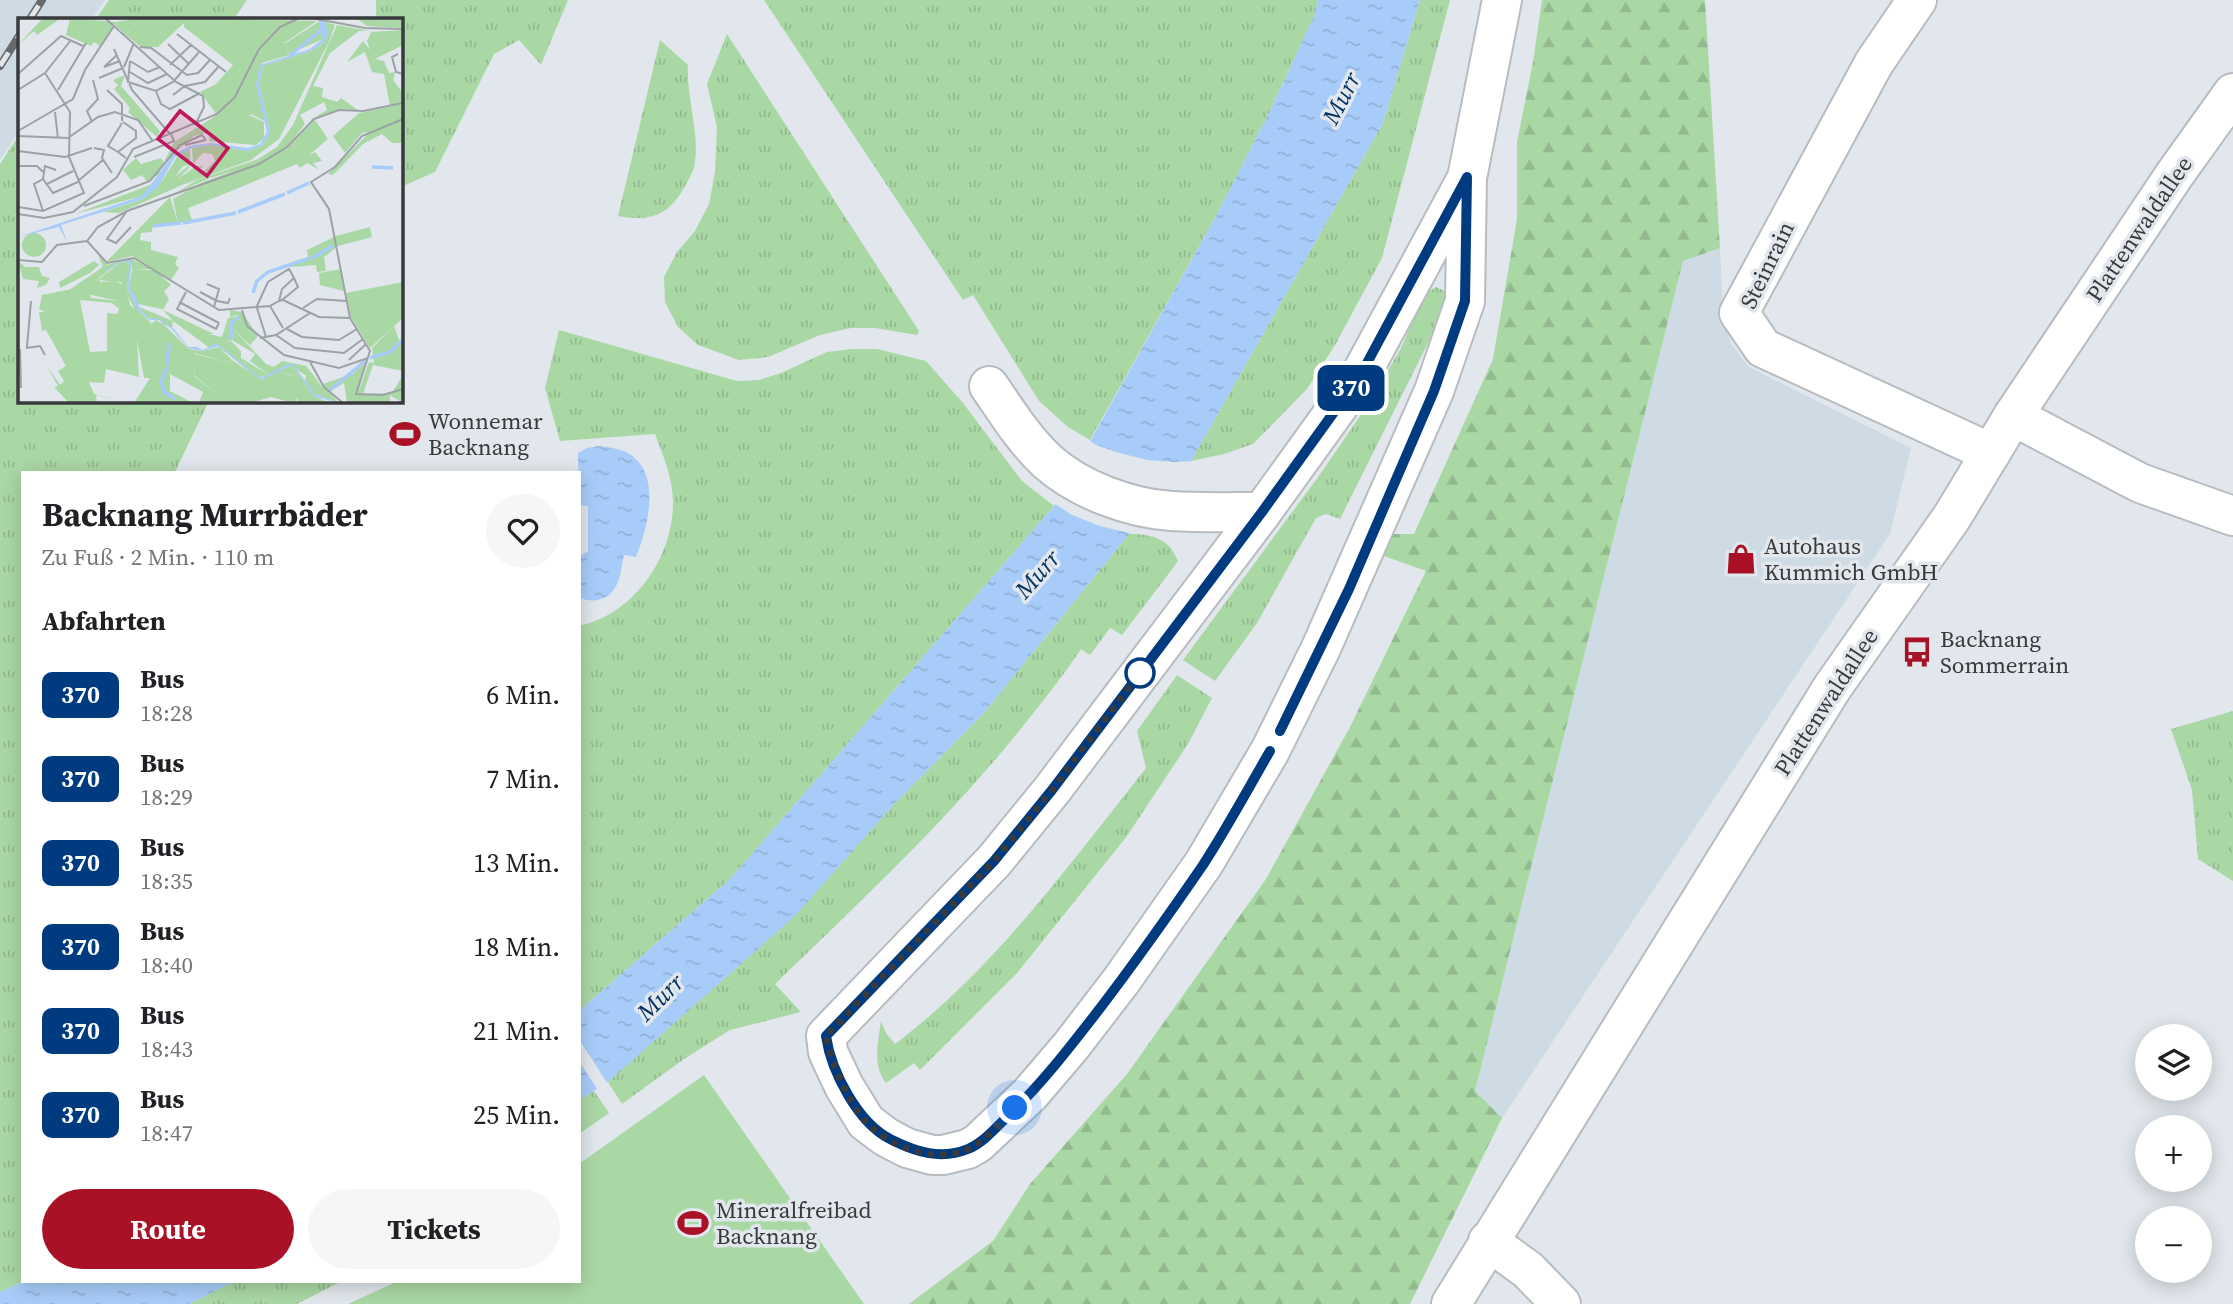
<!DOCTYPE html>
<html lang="de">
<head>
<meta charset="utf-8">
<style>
  body { margin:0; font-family:"Source Serif 4",serif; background:#f6f6f6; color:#202124; height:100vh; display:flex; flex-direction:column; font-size:26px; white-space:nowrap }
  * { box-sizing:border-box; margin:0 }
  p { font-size:23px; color:#757577 }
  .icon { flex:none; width:38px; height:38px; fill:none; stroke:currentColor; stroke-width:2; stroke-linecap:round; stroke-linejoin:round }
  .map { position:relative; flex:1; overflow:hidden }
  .sheet { position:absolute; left:21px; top:471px; width:560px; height:812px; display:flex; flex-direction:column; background:#fff; border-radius:0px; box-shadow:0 4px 18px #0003 }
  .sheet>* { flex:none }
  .badge { padding:0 14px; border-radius:10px; font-size:24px; line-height:46px }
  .controls { position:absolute; left:2135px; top:1024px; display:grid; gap:14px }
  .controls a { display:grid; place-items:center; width:77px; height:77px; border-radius:50%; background:#fff; box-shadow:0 4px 18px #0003; font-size:35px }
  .you { position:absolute; width:35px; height:35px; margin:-18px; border:5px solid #fff; border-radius:50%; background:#1a73e8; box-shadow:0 0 0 10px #1a73e833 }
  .map>.badge { position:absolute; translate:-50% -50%; box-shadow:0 0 0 4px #fff }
  h2 { padding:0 21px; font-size:26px; line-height:63px }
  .round { display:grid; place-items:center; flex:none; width:74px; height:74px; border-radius:37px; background:#f6f6f6 }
  .headline { display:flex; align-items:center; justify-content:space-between; height:119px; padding:0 21px }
  h1 { font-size:33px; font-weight:700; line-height:52px }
  .primary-button { display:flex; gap:14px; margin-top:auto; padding:14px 21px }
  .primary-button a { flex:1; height:80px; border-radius:42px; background:#a91226; color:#fff; font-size:28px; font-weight:700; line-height:80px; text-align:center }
  .primary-button a+a { background:#f6f6f6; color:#202124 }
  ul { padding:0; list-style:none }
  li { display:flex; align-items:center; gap:21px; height:84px; padding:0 21px }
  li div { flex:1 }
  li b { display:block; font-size:26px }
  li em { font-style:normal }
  li .badge { min-width:77px; font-weight:700; text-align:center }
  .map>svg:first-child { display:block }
  .built { fill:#cedbe5 }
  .grass { fill:url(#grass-tufts) }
  .forest { fill:url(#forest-firs) }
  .garden { fill:#aad8a5 }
  .water { fill:url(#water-ripples) }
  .pier { fill:#e1e7ec }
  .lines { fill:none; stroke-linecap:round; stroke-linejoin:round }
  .minor-casing { stroke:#b7bcc1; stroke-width:42 }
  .tertiary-casing { stroke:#b7bcc1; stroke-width:42 }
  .minor { stroke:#fff; stroke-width:38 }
  .tertiary { stroke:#fff; stroke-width:38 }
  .rail-casing { stroke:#676a6d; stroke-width:8 }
  .rail { stroke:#e1e7ec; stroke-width:5; stroke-dasharray:16; stroke-linecap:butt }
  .line-casing { stroke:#fff; stroke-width:16 }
  .line { stroke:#003b80; stroke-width:10 }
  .walk { stroke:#383a3c; stroke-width:7; stroke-dasharray:0 12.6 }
  .stop-dot { fill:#fff; stroke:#003b80; stroke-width:3.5 }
  .labels { text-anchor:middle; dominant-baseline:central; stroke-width:7; stroke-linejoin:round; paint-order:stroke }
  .street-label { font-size:23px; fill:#383a3c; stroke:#e1e7ec }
  .poi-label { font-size:23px; fill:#383a3c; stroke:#e1e7ec; text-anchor:start }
  .water-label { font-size:24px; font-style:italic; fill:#033263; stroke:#e1e7ec }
  .inset-river { fill:none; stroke:#a8ccf9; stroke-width:3.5 }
  .inset-road { fill:none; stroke:#9da2a6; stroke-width:2 }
  .view { fill:#c2185b; fill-opacity:0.15; stroke:#c2185b; stroke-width:3.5 }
  .inset-edge { fill:none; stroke:#383a3c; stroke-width:3.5 }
</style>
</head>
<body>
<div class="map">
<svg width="2233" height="1304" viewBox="0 0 2233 1304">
  <defs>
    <pattern id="grass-tufts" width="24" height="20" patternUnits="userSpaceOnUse" patternTransform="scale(1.75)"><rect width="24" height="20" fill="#aad8a5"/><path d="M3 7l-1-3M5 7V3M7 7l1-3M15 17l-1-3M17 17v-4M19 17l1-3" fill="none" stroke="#93ba8f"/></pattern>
    <pattern id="forest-firs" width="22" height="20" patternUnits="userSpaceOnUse" patternTransform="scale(1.75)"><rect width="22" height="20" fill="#aad8a5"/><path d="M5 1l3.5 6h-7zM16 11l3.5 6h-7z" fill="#93ba8f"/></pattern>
    <pattern id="water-ripples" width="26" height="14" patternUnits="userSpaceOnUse" patternTransform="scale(1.75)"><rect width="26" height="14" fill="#a8ccf9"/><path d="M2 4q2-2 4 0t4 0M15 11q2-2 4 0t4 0" fill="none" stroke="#91b0d6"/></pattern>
  </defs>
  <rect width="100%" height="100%" fill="#e1e7ec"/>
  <path class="built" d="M0,0H105L92,19H19V131L0,160Z
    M1720,248L1723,317L1731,344L1749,367L1911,448L1890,534L1502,1118L1475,1091L1683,261Z"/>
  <path class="grass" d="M109,0H247L234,19H96Z
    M376,0H568L541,65L519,40L494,54L435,172L401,187V19H376Z
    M764,0H1318L1315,14L1270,111L1216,216L1090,440L1068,427L1039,401L973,295L963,300Z
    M1420,0H1450L1382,258L1335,345L1307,389L1253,444L1224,454L1191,461L1383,123Z
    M727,34L919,331L917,335L875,328H851L820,335L768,357L739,360L698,345L678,327L665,302L664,277L677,252L695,231L709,204L715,172L717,127L707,84Z
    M660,40L688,65C686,97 701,137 694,167C693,173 688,180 685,186C669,216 649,222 618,216Z
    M19,135V401H209L175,472H23L24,1281L0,1292V164Z
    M1436,287L1445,291L1448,297L1444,311L1340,519L1326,514L1316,518L1257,623L1215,681L1183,660L1321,473L1369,403L1400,350L1426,293Z
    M559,330L737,381L759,380L781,373L827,352L852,349H877L926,361L963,403L1022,481L1054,506L731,878L579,1011V626C634,614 673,558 673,502C673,478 663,456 655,434L560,441L545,388Z
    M1129,534C1152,534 1169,538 1178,561L1173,568L1122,635L1110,628L1090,655L1081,649C1063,676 1043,701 1023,726C948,820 861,901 775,984L801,1012L730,1030L684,1059L622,1104L608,1082L897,801L983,714Z
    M1177,675L1212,698L1188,744L1127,836L1017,973L920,1070L914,1063L886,1083C872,1065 878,1043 881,1021L886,1033L895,1044C993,970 1070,864 1146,768L1137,731Z
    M2233,711V881L2198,859L2192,790L2171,729Z
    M594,1091L609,1113L579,1134V1100Z
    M235,1281H342L297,1304H189Z"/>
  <path class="forest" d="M1542,0H1705L1720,248L1683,261L1475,1091L1502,1118L1410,1304H909L993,1241L1030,1184L1127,1074L1266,879L1349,729L1426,571L1384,556L1391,534H1414L1493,359L1517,219V142L1533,62Z"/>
  <path class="garden" d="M704,1075L864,1304H348L398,1281H579V1164Z"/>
  <path class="water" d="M1318,0H1420L1383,123L1191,461L1129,534L983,714L897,801L795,916L608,1082L579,1100V1011L731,878L1054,506L1216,216L1270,111L1315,14Z
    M599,446C608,447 617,448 626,452C663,471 648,527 636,557L624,555C622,564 621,575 617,584C611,599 593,605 579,597V557L588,551V506L579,505L578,453L587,448Z
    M24,1281H235L189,1304H0V1292Z"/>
  <path class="pier" d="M1087,439L1096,445L1119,453L1148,460L1174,462L1196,461L1133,534L1100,526L1072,515L1052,502Z
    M579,1039L609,1086L599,1092L579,1061Z"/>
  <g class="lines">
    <g class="minor-casing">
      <path id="minor" d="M1917,0L1874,63L1739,313L1763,348L1991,453
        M1467,178L1360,376L1262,512L1052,790L994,861L826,1036L828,1052L844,1086L866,1122L886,1137L907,1148L932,1155H943L968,1149L978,1143L1030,1094L1071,1046L1121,981L1204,863L1270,751L1321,648L1434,391L1465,301L1467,178L1502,0
        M989,386C1007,412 1024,440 1048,462C1080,490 1129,508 1171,511C1201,513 1232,512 1262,512
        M2013,416L2140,483L2233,516
        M1488,1241L1528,1270L1561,1304"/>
    </g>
    <g class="tertiary-casing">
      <path id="tertiary" d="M1451,1304L1832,688L1952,517L2013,416L2175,174L2233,93"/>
    </g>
    <use href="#minor" class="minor"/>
    <use href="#tertiary" class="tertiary"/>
    <g class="rail-casing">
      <path id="rail" d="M30,19L42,0
        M0,66L19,36"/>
    </g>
    <use href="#rail" class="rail"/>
  </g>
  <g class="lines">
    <g class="line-casing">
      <path id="line" d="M1270,751C1248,789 1227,828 1203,865C1170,913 1136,961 1101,1007C1073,1043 1045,1080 1012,1112C999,1124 985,1142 968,1149C941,1160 916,1152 892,1140C858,1124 831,1071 826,1036L994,861L1052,790L1262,512L1360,376L1467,177L1465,301L1434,391L1349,589L1280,731"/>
    </g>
    <use href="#line" class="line"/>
    <path class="walk" d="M1015,1108C1001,1122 985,1142 966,1150C933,1163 891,1147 867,1123C850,1105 830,1061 826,1036L994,861L1052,790L1140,673"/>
  </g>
  <defs>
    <g id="stadium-bare" transform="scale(2.415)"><path d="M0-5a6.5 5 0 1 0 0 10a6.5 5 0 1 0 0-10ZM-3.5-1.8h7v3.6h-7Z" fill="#a91226" stroke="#e1e7ec" stroke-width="2.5" paint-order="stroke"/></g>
    <g id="shop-bare" transform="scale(2.415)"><path d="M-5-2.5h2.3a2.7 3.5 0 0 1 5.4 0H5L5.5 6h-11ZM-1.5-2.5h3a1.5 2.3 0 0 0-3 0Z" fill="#a91226" stroke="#e1e7ec" stroke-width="2.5" paint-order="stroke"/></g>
    <g id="bus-bare" transform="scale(2.415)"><path d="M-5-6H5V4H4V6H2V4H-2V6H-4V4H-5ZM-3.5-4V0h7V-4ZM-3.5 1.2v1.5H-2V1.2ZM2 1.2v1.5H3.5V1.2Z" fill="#a91226" stroke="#e1e7ec" stroke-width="2.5" paint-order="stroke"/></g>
  </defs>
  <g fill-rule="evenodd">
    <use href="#stadium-bare" x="405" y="434"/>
    <use href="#shop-bare" x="1741" y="559"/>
    <use href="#bus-bare" x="1917" y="652"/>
    <use href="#stadium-bare" x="693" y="1223"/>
  </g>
  <circle class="stop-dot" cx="1140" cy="673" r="14"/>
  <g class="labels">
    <g class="street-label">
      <text transform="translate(2139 229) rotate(-56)">Plattenwaldallee</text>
      <text transform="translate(1767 265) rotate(-64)">Steinrain</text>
      <text transform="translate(1826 702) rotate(-57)">Plattenwaldallee</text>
    </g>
    <g class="poi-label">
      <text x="428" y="421">Wonnemar<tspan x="428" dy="26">Backnang</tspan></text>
      <text x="1764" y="546">Autohaus<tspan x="1764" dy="26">Kummich GmbH</tspan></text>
      <text x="1940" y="639">Backnang<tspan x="1940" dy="26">Sommerrain</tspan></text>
      <text x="716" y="1210">Mineralfreibad<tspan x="716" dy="26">Backnang</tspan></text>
    </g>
    <g class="water-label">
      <text transform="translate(1341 98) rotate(-63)">Murr</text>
      <text transform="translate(1037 574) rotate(-49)">Murr</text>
      <text transform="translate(660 997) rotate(-45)">Murr</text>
    </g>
  </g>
  <g transform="translate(18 18)">
    <rect width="385" height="385" fill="#e1e7ec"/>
    <path d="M25,0H43L19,17L16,13L0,27ZM338,0H385V10L349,8ZM302,3L305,21L271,36L266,26ZM308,4L317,7L311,24L261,121L233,142L164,167H148L144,163L161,136L172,131V146L164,149L157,159L171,147L172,149L160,161L178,148H185L180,153L185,154L197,143L194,136L185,135L175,146L174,130L193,126L230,133L245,127L252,114L241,67L244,48L293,33L306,24ZM319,7L352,13H341L312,35L295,68L305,70L304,79L319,84L323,80L341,93L326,91L292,102L309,92L306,84L282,97L287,106L266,133L297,102L310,121L290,138L297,134L304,143L295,145L300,151L289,145L282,150L279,146L191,182L185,164L216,153L192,160L156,176L179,162L240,141L259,129L275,107ZM385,12V27L357,41L366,43L371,55L377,54L375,62L385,75V85L372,88L366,56L354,54L347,34L329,44L345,23L352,32L349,23L353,14ZM107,57L103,68L142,113L139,119L110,94L112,90L96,71L100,67L95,62ZM385,86V125H374L364,116L345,126L315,157L310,156L352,114L344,115L327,135L315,118L341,95ZM118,140L123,146L143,140L146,144L141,156L129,164L124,157L113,162L105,152ZM142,157L135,169L124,178L57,196L134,166ZM152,179L160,205L135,207L134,214L123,215L122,222L133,224V232L160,239L157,246L161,250L153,262L115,238L88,244ZM352,209L354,219L320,228L306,239L308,253L299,254L298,247L273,249L272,245L290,239L289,232L318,218ZM76,243L81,247L72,255L42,270L41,264ZM114,252H137L153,267L146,273L151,281L145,292L196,316H185L181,322L155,303L154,310L127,298L121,289L155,303L144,291L120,286L111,269ZM68,268L73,280L100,283L101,294L127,319L135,304L141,302L171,331L185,333L201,329L214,342L212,345L169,333L158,322L177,344L176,358L211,385H181L185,374L152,356V373L175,385H116L132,360H126L119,322L121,359L88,351L86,365L71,364L76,376L109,385L78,377L79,385L50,384L36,369L40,368L28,347L42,367L46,363L40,353L48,348L28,312L24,313L21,294H27L21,291L24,277ZM62,282L94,285L101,291L99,296L89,295V333L72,334ZM212,292L224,294L240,318L232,327L217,313L220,297L212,299ZM376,308L381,322L385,321V353L355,347L345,376L374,375L385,357V385L372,377V385H329L326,365L311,374L321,385L297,376L287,364L288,357L308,371L305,366L336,355L348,341L340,375L351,344L356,345L354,330ZM213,323L223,333V340L251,357L239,360L198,326ZM274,347L297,379L312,385H275L280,382L275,358L260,353Z" fill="#aad8a5" fill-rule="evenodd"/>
    <path d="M52,0L98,4L123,0L108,17L96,6L82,28L76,24L73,28L48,17ZM166,0L299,3L266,25L271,37L244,45L238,67L248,104L233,96L221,106L176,118L146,144L156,124L199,97L182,74L198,66L215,47L166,9ZM144,163L164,167L101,195L85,194L125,181ZM79,234L89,247L112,240L133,251L114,252V246L103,243L81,260L82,264L98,263L108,269L112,287L134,306L127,320L101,294L100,283L69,276L68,269L51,272L85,249ZM0,243L7,249H21L24,258L32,260L28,267L19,270L21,263L5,261ZM385,264V300L352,330L333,299L328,275ZM222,298L217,313L248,346L256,349L264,343L288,348L303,367L270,346L251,357L232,343L237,336L214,322L190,329L181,322L185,315L204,319L210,300ZM158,321L177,336L212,345L214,342L243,362L260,353L276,359L282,363V378L275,385L253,379L233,385L209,384L176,357L177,344L163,333Z" fill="#aad8a5"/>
    <path d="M104,243L113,246L109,270L120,292L134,306L118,294L103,264L80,262Z" fill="#aad8a5"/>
    <path d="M123,0H166L168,3L140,29H123L108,17ZM229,96L246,104V120L238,127L191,123L192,113L220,106L219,99ZM185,164L191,182L170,190L174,202L160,205L155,181ZM4 227a12 12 0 1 1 24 0a12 12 0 1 1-24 0ZM323,251L326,273L302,267L301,255Z" fill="#aad8a5"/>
    <path d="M300,0H307L310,18L306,24L293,33L244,48L241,67L252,114L245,127L230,133L193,127L174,130L157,139L140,169L125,181L43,207L49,224L41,209L0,219L124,178L155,137L171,128L193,125L230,130L242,126L249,114L238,67L242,47L292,31L305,21ZM76,242L89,252L103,243L111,242L114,244L111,269L118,279L122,291L132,301H142L157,312L170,329H179L185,332L197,326H199L243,360L270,346H275L297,376L321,385L297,379L274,347L243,362L200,328L185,333L170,330L154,311L141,302H131L120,292L109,269L112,245L105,243L89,253Z" fill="#a8ccf9"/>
    <path class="inset-river" d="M271,38L307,9M354,149L375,150M269,175L291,165M220,194L267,176M165,205L218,195M135,208L163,205M294,240L315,228M235,275L239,263L250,254L292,240M213,321V306L220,299M352,340L372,334L385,322M149,347L151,325M149,349L143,364L146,374L157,381M312,372L347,343"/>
    <path class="inset-road" d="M87,0L158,64L185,78L186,89L177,107M293,0L347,10L385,11M159,16L208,54M150,26L171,46M122,29L133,30L169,57L180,55L192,42M96,31L114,72L152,116M380,36L374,39L378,54L385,56M99,37L86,49L102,43M112,43L110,64L138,73L155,64L181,34M112,43L130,54L142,49M152,47L173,27M106,49L116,25M112,54L130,65L149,56M0,56L43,18L65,28M81,60L105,50M0,72L27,55L53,22M40,72L68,25M89,72L104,86V103M138,73L143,86L152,91L182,75M155,77L167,68L187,64L201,48M37,94L40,121M385,101L344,118L317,149L293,164L311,191L332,300L352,333L338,376L365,377L385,371M74,104L69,93L80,81L75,62M105,104L118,113V120L100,134L108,140M0,113L55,81L67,52L96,8M0,118L50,120L80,99L97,94L120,102L134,122M167,127L188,122M76,130L86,132L84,140L94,155M0,133L47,139L74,130M100,134L90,128L104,105M116,139L156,123L153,116M0,148H19L25,154M25,161L35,175L60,164M60,163L85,142M29,166L55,153M66,188L132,163L162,127L184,117L188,122M0,189L25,193L66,175L51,139L52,94L27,55M25,193L16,166L25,161L27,148L38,152M109,193L89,221L98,225L113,209M0,196L26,200L55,194L99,159L115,131L199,96L217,79L241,31L262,9L281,0M69,223L89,245L116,240L201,292L252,288L261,283L264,282L280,269L276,260L264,271L261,283M0,242L24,244L39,227L69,223L80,209L109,193L241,146L269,129L296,101L321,92L345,93L385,85M189,266L201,271L196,289M168,274L159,291L198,311L201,305M182,274L199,283L210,285L212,280M265,282L301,299L332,300M161,284L201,305M252,288L265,310M238,290L250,264L271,251L276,260M239,290L248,319M285,290L299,281L328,283M224,292L229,308L266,337L321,350L350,340M269,311L284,319L321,322L339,311M258,317L277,330L326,335L345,321M242,320L258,317L292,295M9,329L13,283M8,330L22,328L27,337M2,331L3,370M331,342L348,326M292,344L306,369L325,385"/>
    <path class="view" d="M162,93L210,130L189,158L140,121Z"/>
    <rect width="385" height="385" class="inset-edge"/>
  </g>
</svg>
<div class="controls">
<a><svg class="icon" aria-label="layers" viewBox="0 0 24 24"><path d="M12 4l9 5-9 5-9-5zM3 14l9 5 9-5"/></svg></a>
<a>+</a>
<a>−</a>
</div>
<div class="you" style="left:1015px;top:1108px"></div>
<b class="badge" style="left:1351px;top:388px;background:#003b80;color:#fff">370</b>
<section class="sheet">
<div class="headline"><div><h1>Backnang Murrbäder</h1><p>Zu Fuß · 2 Min. · 110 m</p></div><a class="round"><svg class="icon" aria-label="heart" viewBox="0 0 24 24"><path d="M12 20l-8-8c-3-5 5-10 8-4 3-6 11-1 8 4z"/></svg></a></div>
<h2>Abfahrten</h2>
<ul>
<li><span class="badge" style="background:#003b80;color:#fff">370</span><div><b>Bus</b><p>18:28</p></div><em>6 Min.</em></li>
<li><span class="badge" style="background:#003b80;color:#fff">370</span><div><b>Bus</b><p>18:29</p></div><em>7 Min.</em></li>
<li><span class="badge" style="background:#003b80;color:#fff">370</span><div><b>Bus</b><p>18:35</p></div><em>13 Min.</em></li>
<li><span class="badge" style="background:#003b80;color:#fff">370</span><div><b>Bus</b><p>18:40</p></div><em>18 Min.</em></li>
<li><span class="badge" style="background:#003b80;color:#fff">370</span><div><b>Bus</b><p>18:43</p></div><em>21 Min.</em></li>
<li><span class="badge" style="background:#003b80;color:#fff">370</span><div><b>Bus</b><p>18:47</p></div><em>25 Min.</em></li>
</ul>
<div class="primary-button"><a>Route</a><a>Tickets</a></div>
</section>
</div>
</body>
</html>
